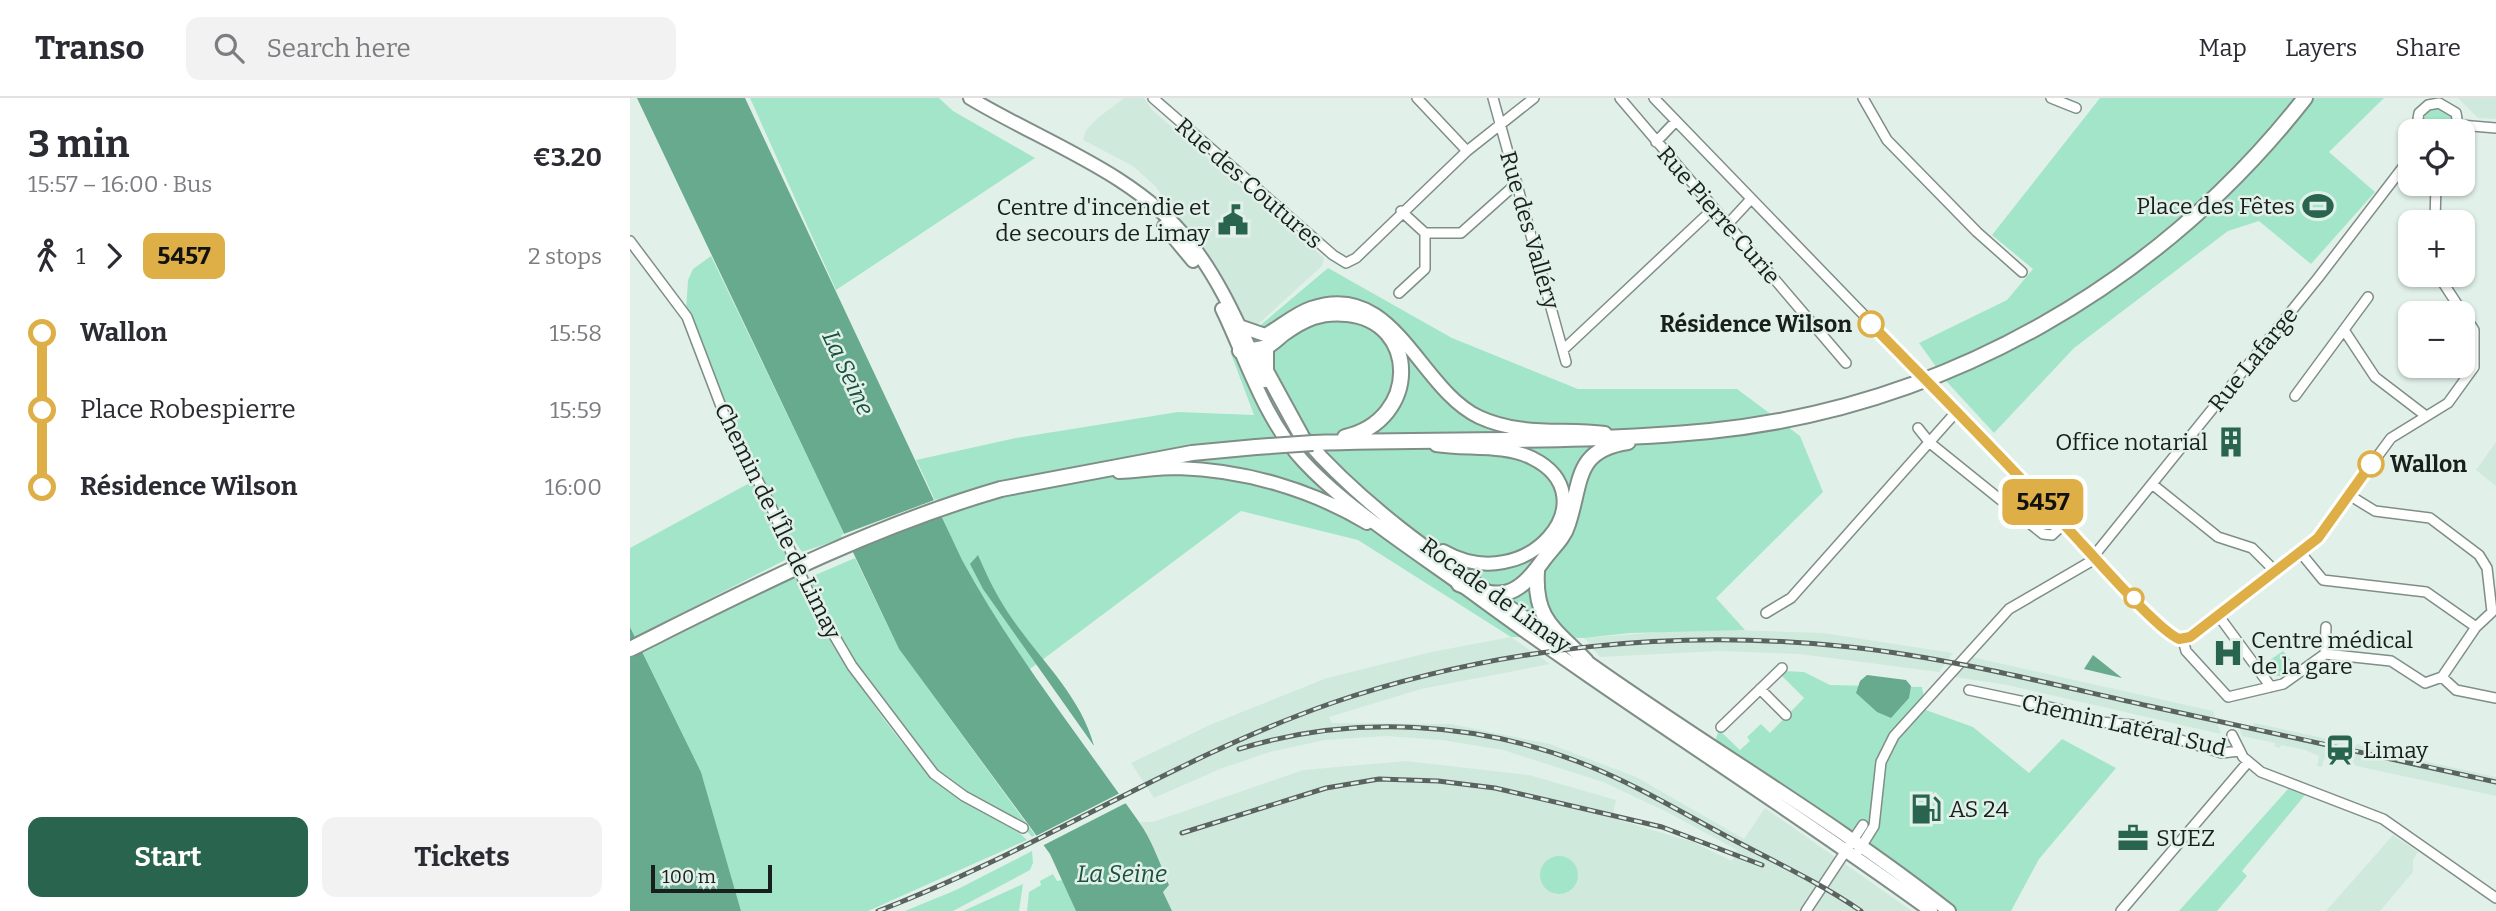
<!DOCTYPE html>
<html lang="en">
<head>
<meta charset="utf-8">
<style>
  body { margin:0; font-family:Bitter,serif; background:#f2f2f3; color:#2b2b33; height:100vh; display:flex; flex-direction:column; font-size:26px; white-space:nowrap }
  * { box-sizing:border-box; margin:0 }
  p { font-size:23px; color:#7c7c81 }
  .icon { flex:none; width:38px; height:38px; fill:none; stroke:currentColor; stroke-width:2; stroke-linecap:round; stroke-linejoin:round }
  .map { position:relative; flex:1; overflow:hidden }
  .drawer { display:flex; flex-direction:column; background:#fff; width:630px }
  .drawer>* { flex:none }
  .badge { padding:0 14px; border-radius:10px; font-size:24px; line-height:46px }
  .fabs { position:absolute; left:1768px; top:21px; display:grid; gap:14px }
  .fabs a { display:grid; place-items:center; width:77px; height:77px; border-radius:14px; background:#fff; box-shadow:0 2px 5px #0004; font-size:35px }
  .scale { position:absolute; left:21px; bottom:18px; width:121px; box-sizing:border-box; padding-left:7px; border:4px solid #191f1c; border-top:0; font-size:19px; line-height:24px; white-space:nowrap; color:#191f1c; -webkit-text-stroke:5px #e1f1ea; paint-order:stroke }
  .map>.badge { position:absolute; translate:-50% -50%; box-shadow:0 0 0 4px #fff }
  .legs { display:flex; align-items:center; gap:10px; height:77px; padding:0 28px; font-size:23px }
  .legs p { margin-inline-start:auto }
  .overview { display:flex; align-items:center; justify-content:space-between; height:119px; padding:0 28px }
  h1 { font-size:38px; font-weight:700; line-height:52px }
  .button { display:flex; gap:14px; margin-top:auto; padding:14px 28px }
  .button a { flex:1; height:80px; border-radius:14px; background:#29644e; color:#fff; font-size:28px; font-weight:700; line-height:80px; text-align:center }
  .button a+a { background:#f2f2f3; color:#2b2b33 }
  ul { padding:0 28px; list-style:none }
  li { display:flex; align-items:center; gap:24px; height:77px; font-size:26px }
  li i { display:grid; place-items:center; width:10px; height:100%; margin:0 9px; background:currentColor }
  li i::after { content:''; width:18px; height:18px; margin:-9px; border:5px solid; border-radius:50%; background:#fff }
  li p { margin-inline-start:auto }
  li:first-child i { background:linear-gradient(#0000 50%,currentColor 0) }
  li:last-child i { background:linear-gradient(currentColor 50%,#0000 0) }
  header { display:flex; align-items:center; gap:42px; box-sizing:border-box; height:98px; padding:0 35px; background:#fff; border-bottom:2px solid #e1e1e2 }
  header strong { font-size:33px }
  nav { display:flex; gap:38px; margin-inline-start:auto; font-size:24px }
  .search { width:490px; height:63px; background:#f2f2f3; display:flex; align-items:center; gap:18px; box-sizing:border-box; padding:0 24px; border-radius:14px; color:#7c7c81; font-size:26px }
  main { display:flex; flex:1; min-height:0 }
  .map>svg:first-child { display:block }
  .built { fill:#d0e9dd }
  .green { fill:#a3e5c9 }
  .water { fill:#67aa8e }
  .pier { fill:#e1f1ea }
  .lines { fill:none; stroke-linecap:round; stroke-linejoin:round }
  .street-casing { stroke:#7f8e87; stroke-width:12 }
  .secondary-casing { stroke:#7f8e87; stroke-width:16 }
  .primary-casing { stroke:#7f8e87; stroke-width:18 }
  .street { stroke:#fff; stroke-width:9 }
  .secondary { stroke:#fff; stroke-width:12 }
  .primary { stroke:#fff; stroke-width:14 }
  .rail-casing { stroke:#5a635f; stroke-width:5 }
  .rail { stroke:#e1f1ea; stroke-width:2.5; stroke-dasharray:8; stroke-linecap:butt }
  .primary-bridge-casing { stroke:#7f8e87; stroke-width:18; stroke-linecap:butt }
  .primary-bridge { stroke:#fff; stroke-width:14 }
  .line-1-casing { stroke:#fff; stroke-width:16 }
  .line-1 { stroke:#dfaf47; stroke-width:10 }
  .stop-1-dot { fill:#fff; stroke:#dfaf47; stroke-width:3.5 }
  .labels { text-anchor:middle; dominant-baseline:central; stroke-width:5; stroke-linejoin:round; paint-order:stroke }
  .street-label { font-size:23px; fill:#191f1c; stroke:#e1f1ea }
  .poi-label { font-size:23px; fill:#191f1c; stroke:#e1f1ea; text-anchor:start }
  .stop-label { font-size:23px; font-weight:bold; fill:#191f1c; stroke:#e1f1ea; text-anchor:end }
  .water-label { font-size:24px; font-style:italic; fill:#1b513d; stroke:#e1f1ea }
</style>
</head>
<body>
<header>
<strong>Transo</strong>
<div class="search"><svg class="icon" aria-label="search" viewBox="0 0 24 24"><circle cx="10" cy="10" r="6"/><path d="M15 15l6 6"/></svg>Search here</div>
<nav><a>Map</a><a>Layers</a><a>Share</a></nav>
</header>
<main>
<section class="drawer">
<div class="overview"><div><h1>3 min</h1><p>15:57 – 16:00 · Bus</p></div><b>€3.20</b></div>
<div class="legs"><svg class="icon" aria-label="walk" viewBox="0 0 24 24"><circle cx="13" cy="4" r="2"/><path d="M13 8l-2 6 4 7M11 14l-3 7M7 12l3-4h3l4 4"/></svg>1<svg class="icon" aria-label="forward" viewBox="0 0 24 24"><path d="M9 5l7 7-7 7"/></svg><b class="badge" style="background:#dfaf47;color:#111">5457</b><p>2 stops</p></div>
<ul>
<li><i style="color:#dfaf47"></i><b>Wallon</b><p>15:58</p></li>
<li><i style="color:#dfaf47"></i><span>Place Robespierre</span><p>15:59</p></li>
<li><i style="color:#dfaf47"></i><b>Résidence Wilson</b><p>16:00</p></li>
</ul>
<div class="button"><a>Start</a><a>Tickets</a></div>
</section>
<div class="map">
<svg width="1866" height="813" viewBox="0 0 1866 813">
  <rect width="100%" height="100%" fill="#e1f1ea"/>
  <path class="built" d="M494,0H514L522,12L694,160L692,168L627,227L617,225L595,185L525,88L503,68L453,42L456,32L469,19Z
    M1828,0H1866V21L1848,20Z
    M1866,344V388L1846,372Z
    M1070,531L1193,535L1323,555L1309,574L1170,556L1089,553L970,559L954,540Z
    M881,539L920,566L791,591L699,619L702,625L821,626L920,646L1006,679L1114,741L1135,710L1282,813H542L533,794L539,786L510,724H523L673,672L776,663L899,677L986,702L982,720L1063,744L1102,763L1107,752L1037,714L973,684L873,652L812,642L756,638L695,642L640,654L590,671L524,700L501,665L582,626L697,580L801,554Z
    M1342,559L1583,613L1591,636L1377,587L1325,579Z
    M1624,625L1698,641L1701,639L1719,644V647L1726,648L1727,645L1734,649L1775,656V659L1866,679V698L1694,661L1692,669L1687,668L1689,658L1675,652L1651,647L1650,650L1645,649V645L1612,638L1608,626L1622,629Z
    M1763,737L1788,754L1783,762V774L1750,813H1696Z"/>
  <path class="green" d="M120,0H309L323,13L405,60L206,192Z
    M1470,0H1754L1699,54L1745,94L1681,166L1629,123L1598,133L1444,250L1364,335L1317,284L1289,245L1377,202L1403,171L1362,137Z
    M1810,10L1821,18L1822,33H1793L1794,19L1800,12Z
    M81,158L216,439L172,454L158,433L104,328L56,213L58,182L63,171Z
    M698,170L822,240L948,291H1107L1170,338L1193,394L1086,500L1115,532L1000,535L954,540L881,539L728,442L611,413L400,571C372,533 346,494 326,451C313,421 301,392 286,362L386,340L548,314L624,317L600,253Z
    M125,382L159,460L5,539L0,529V450Z
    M225,460L269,551L405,737L402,739C378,710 337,700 310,675C258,628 210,543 176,481Z
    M167,477C197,542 262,644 316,691C339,711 375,719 397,742L238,813H111L71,674L13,555Z
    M1653,553L1667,569L1653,578H1647L1634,566Z
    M1153,573L1174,574L1200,587L1292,589L1296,612L1343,629L1399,675L1432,641L1486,670L1409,761L1381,813H1327L1085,643L1089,632L1110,652L1120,643L1117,639L1131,626L1140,635L1174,600L1150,576Z
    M1658,691L1675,697L1612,773L1617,778L1587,813H1549Z
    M402,753L403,765L400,772L323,813H275L326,792Z
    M910 777a19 19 0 1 1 38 0a19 19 0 1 1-38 0Z
    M423,776L427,783L433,782L446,813H397L399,794L411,787L410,783Z
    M393,786L389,813H333Z"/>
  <path class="water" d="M7,0H115L332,462C382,554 449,638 509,724C522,742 530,766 539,787L533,794L542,813H446L420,756L269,551Z
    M348,457C359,483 371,506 388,529C416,567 452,602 464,648L353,491L340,466Z
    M0,529L71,674L111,813H0Z
    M1463,557L1492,580L1454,571Z
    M1237,577L1276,582L1281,588L1279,600L1261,620L1247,614L1226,595L1230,583Z"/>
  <path class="pier" d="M307,401L314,417L218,453L211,437Z
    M492,694L497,705L494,706L410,749L402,740Z"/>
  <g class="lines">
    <g class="street-casing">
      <path id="street" d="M523,0L703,157L716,165L726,160L837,53L904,0
        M787,0L837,53
        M863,0L936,264
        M990,0L1216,265
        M1024,0L1288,273
        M1233,0L1257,42L1347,134L1392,174
        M1421,0L1446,10
        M1830,27L1866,30
        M1786,33L1789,15L1798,7L1809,5L1826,15L1829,33
        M1026,44L1046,23
        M771,113L795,135
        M1805,124L1806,86
        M1097,127L1121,101
        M0,143L57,219L97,324L139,404L178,493L222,568L304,676L334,698L393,730
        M769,195L795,171V135H831L887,85
        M1714,232L1745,279L1796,318
        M934,251L1083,111
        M1305,292L1465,461L1535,531L1553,542
        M1665,298L1738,199
        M1288,330L1300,345L1413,436L1422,437L1434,426
        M1522,386L1588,439L1622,450L1645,473
        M1719,397L1745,413L1800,420L1849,457L1857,470L1862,514
        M1670,454L1693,482L1796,494L1846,529
        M1465,461L1467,454L1688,180L1780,60
        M1136,515L1161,500L1327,313
        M1588,517L1641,589
        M1553,542L1685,443L1761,340L1818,305L1844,269V232L1808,177
        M1553,542L1556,553L1598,599L1653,586L1695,556L1761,563L1795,585L1812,579L1826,592L1866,600
        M1695,556L1696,529
        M1812,579L1846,529L1862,514
        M1130,591L1156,617
        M1339,592L1428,611L1470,624L1503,627L1592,655L1609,653
        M1091,629L1152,570
        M1602,637L1613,659L1631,674L1753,721L1866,800
        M1229,752L1244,728L1251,664L1264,638L1379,511L1465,461
        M1176,813L1233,727
        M1491,813L1618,664"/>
    </g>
    <g class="secondary-casing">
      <path id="secondary" d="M340,0C411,43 505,75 558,142C592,184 612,235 635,283
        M534,128L563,163
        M592,211C617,263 634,321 674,364C719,412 788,455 841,494C991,605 1150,703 1301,813
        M609,228L635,237C650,229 664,216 681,210C765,181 788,290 849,319C890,338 931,330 975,335
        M675,341C746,423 843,482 931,545
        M806,347C837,352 873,346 902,360C981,399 897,501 813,453
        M489,374C508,373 528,370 548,370C614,372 680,391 737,425
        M949,558C1070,645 1201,720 1319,813"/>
    </g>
    <g class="primary-casing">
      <path id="primary" d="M636,249V273L671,337
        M610,253C618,252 629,252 636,249C642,246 648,240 653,236C674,221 691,213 717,216C789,223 790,322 715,339
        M683,345C815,340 949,346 1080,333C1317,309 1530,185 1675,0
        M371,391L562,355L626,349
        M907,473C904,522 924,530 956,563
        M829,486C873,503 887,499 914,461C923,449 934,440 938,426C952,384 944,352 998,344"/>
    </g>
    <use href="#street" class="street"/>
    <use href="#secondary" class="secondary"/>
    <use href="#primary" class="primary"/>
    <g class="rail-casing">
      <path id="rail" d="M609,651C723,616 849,623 959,668C1006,687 1051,714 1096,738C1141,762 1189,784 1231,813
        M552,735L696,690L749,681L808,683L865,690L1032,729L1132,767
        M248,813C404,754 544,660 702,605C867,549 1046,530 1220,549C1321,560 1420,586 1519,608C1634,633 1750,658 1866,684"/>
    </g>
    <use href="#rail" class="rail"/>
    <g class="primary-bridge-casing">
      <path id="primary-bridge" d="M626,349L683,345
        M0,551C124,489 237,430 371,391"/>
    </g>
    <use href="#primary-bridge" class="primary-bridge"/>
  </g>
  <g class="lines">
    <g class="line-1-casing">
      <path id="line-1" d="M1241,226C1312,299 1383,370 1451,445C1470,465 1527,531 1549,541L1560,539L1688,440L1741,366"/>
    </g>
    <use href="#line-1" class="line-1"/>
  </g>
  <defs>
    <g id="stadium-bare" transform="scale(2.415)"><path d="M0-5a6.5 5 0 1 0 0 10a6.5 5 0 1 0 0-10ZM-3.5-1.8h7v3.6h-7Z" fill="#29644e" stroke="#e1f1ea" stroke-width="2.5" paint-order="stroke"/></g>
    <g id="civic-bare" transform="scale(2.415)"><path d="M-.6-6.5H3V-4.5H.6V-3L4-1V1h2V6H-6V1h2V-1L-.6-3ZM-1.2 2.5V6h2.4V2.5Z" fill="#29644e" stroke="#e1f1ea" stroke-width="2.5" paint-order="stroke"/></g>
    <g id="building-bare" transform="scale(2.415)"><path d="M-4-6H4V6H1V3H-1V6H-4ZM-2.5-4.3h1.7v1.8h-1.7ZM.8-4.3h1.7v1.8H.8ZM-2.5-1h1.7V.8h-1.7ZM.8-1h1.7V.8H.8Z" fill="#29644e" stroke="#e1f1ea" stroke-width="2.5" paint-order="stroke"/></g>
    <g id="hospital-bare" transform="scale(2.415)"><path d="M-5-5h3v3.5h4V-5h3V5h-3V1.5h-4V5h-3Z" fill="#29644e" stroke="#e1f1ea" stroke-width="2.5" paint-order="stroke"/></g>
    <g id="station-bare" transform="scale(2.415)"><path d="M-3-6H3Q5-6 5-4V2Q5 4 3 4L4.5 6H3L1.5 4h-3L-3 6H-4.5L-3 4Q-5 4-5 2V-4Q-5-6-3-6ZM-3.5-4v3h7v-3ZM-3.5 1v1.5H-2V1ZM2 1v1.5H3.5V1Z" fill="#29644e" stroke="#e1f1ea" stroke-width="2.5" paint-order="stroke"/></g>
    <g id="fuel-bare" transform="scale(2.415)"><path d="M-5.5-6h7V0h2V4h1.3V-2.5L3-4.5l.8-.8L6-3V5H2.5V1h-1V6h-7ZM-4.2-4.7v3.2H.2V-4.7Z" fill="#29644e" stroke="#e1f1ea" stroke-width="2.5" paint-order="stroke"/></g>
    <g id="office-bare" transform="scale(2.415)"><path d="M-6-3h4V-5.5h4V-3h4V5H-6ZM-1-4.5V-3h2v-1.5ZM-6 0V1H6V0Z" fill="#29644e" stroke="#e1f1ea" stroke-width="2.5" paint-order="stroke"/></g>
  </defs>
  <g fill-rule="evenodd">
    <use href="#stadium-bare" x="1688" y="108"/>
    <use href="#civic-bare" x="603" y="122"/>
    <use href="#building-bare" x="1601" y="344"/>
    <use href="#hospital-bare" x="1598" y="555"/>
    <use href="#station-bare" x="1710" y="652"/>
    <use href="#fuel-bare" x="1296" y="711"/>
    <use href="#office-bare" x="1503" y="740"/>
  </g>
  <g class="stop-1-dot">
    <circle cx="1241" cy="226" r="12"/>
    <circle cx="1741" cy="366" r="12"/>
    <circle cx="1504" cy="500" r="9"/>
  </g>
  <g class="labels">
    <g class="street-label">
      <text transform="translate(619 85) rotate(41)">Rue des Coutures</text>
      <text transform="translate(1089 117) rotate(49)">Rue Pierre Curie</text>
      <text transform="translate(900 132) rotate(74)">Rue des Valléry</text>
      <text transform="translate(1623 261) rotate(-51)">Rue Lafarge</text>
      <text transform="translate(148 423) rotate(64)">Chemin de l'Île de Limay</text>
      <text transform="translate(866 497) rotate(36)">Rocade de Limay</text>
      <text transform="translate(1494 627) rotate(13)">Chemin Latéral Sud</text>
    </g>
    <g class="poi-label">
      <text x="1665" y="108" text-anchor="end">Place des Fêtes</text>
      <text x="580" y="109" text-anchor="end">Centre d'incendie et<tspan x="580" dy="26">de secours de Limay</tspan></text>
      <text x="1578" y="344" text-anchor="end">Office notarial</text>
      <text x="1621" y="542">Centre médical<tspan x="1621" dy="26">de la gare</tspan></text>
      <text x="1733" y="652">Limay</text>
      <text x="1319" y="711">AS 24</text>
      <text x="1526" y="740">SUEZ</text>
    </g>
    <g class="stop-label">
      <text x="1222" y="226">Résidence Wilson</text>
      <text x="1760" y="366" text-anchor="start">Wallon</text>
    </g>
    <g class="water-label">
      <text transform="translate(218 275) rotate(65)">La Seine</text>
      <text x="492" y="776">La Seine</text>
    </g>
  </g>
</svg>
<div class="fabs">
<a><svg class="icon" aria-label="locate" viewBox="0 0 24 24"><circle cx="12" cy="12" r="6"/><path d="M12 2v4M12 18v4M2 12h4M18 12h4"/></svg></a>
<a>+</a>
<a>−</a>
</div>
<div class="scale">100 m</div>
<b class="badge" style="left:1413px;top:404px;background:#dfaf47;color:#111">5457</b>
</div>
</main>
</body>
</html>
